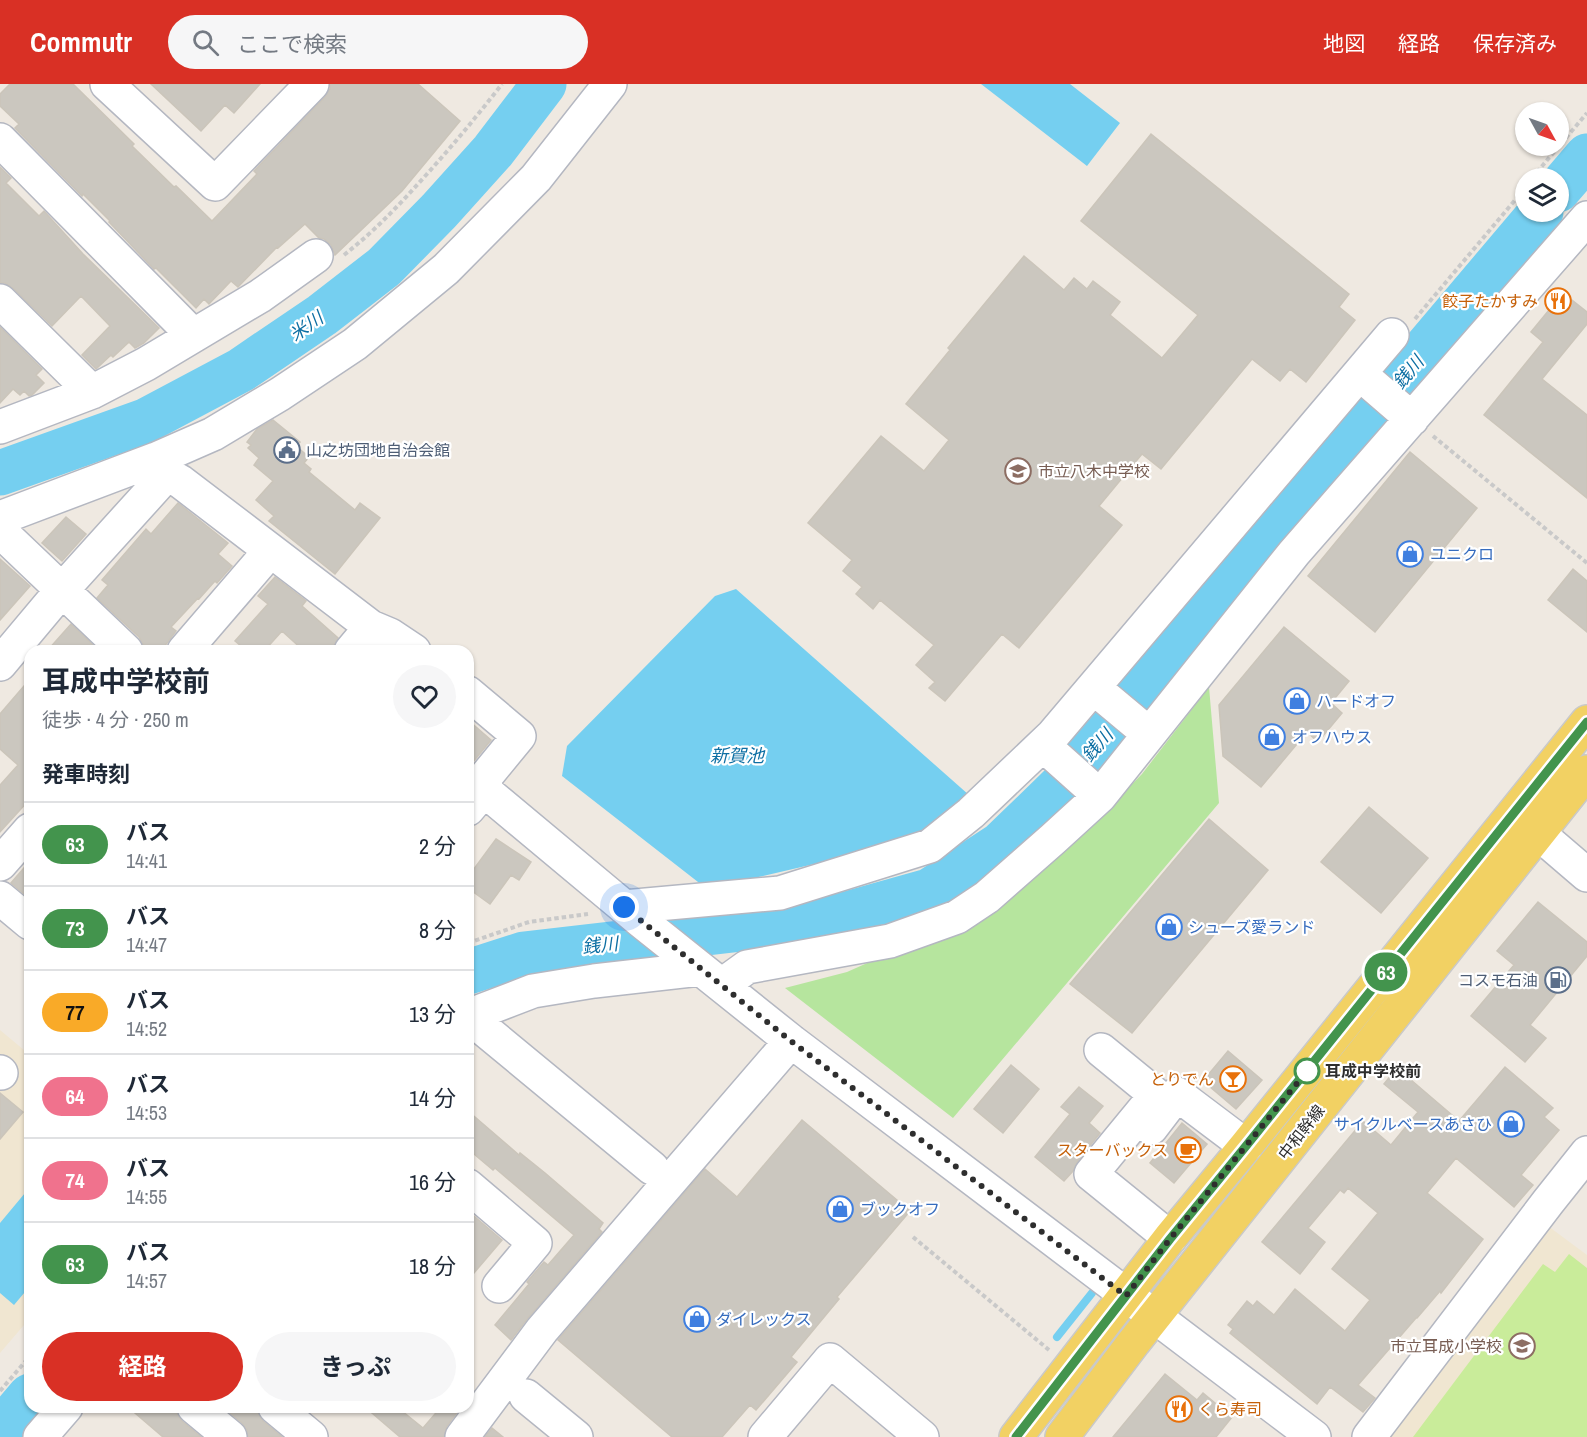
<!DOCTYPE html>
<html lang="ja">
<head>
<meta charset="utf-8">
<style>
  body { margin:0; font-family:"Archivo Narrow","Noto Sans JP",sans-serif; background:#f6f6f7; color:#1f2937; height:100vh; display:flex; flex-direction:column; font-size:22px; white-space:nowrap }
  * { box-sizing:border-box; margin:0 }
  p { font-size:20px; color:#747a83 }
  .icon { flex:none; width:33px; height:33px; fill:none; stroke:currentColor; stroke-width:2; stroke-linecap:round; stroke-linejoin:round }
  .map { position:relative; flex:1; overflow:hidden }
  .side { position:absolute; left:24px; top:561px; width:450px; height:768px; display:flex; flex-direction:column; background:#fff; border-radius:18px; box-shadow:0 2px 4px #0004 }
  .side>* { flex:none }
  .badge { padding:0 12px; border-radius:20px; font-size:21px; line-height:39px }
  .needle { width:39px; rotate:130deg }
  .tools { position:absolute; left:1515px; top:18px; display:grid; gap:12px }
  .tools a { display:grid; place-items:center; width:54px; height:54px; border-radius:50%; background:#fff; box-shadow:0 2px 4px #0004; font-size:30px }
  .you { position:absolute; width:30px; height:30px; margin:-15px; border:4px solid #fff; border-radius:50%; background:#1a73e8; box-shadow:0 0 0 9px #1a73e833 }
  .map>.badge { position:absolute; translate:-50% -50%; box-shadow:0 0 0 3px #fff }
  h2 { padding:0 18px; font-size:22px; line-height:54px }
  .round { display:grid; place-items:center; flex:none; width:63px; height:63px; border-radius:32px; background:#f6f6f7 }
  .headline { display:flex; align-items:center; justify-content:space-between; height:102px; padding:0 18px }
  h1 { font-size:28px; font-weight:700; line-height:45px }
  .action { display:flex; gap:12px; margin-top:auto; padding:12px 18px }
  .action a { flex:1; height:69px; border-radius:36px; background:#d93025; color:#fff; font-size:24px; font-weight:700; line-height:69px; text-align:center }
  .action a+a { background:#f6f6f7; color:#1f2937 }
  ul { padding:0; list-style:none }
  li { display:flex; align-items:center; gap:18px; height:84px; padding:0 18px; border-top:2px solid #e0e1e3 }
  li div { flex:1 }
  li b { display:block; font-size:22px }
  li em { font-style:normal }
  li .badge { min-width:66px; font-weight:700; text-align:center }
  header { display:flex; align-items:center; gap:36px; box-sizing:border-box; height:84px; padding:0 30px; background:#d93025; color:#fff }
  header strong { font-size:28px }
  nav { display:flex; gap:33px; margin-inline-start:auto; font-size:21px }
  .search { width:420px; height:54px; background:#f6f6f7; display:flex; align-items:center; gap:15px; box-sizing:border-box; padding:0 21px; border-radius:33px; color:#747a83; font-size:22px }
  .map>svg:first-child { display:block }
  .education { fill:#f0e6d1 }
  .green { fill:#b6e59e }
  .pitch { fill:#c9ec9a }
  .water { fill:#75cff0 }
  .lines { fill:none; stroke-linecap:round; stroke-linejoin:round }
  .stream { stroke:#75cff0; stroke-width:8 }
  .river { stroke:#75cff0; stroke-width:45 }
  .building { fill:#cbc7bf; stroke:#cbc5ba; stroke-width:1.5 }
  .minor-casing { stroke:#b4b7c1; stroke-width:36 }
  .major-casing { stroke:#c9c9c9; stroke-width:36 }
  .path { stroke:#c9c9c9; stroke-width:4; stroke-dasharray:4.5 3; stroke-linecap:butt }
  .minor { stroke:#fff; stroke-width:33 }
  .major { stroke:#f2d163; stroke-width:33 }
  .line-casing { stroke:#fff; stroke-width:14 }
  .line { stroke:#43944d; stroke-width:9 }
  .walk { stroke:#2e2e2e; stroke-width:6; stroke-dasharray:0 10.8 }
  .stop-dot { fill:#fff; stroke:#43944d; stroke-width:3 }
  .labels { text-anchor:middle; dominant-baseline:central; stroke-width:4.5; stroke-linejoin:round; paint-order:stroke }
  .food-label { font-size:16px; fill:#c56008; stroke:#fff; text-anchor:end }
  .service-label { font-size:16px; fill:#4e5e75; stroke:#fff; text-anchor:start }
  .education-label { font-size:16px; fill:#785e54; stroke:#fff; text-anchor:start }
  .shop-label { font-size:16px; fill:#366cbe; stroke:#fff; text-anchor:start }
  .stop-label { font-size:16px; font-weight:bold; fill:#2e2e2e; stroke:#fff; text-anchor:start }
  .street-label { font-size:16px; fill:#2e2e2e; stroke:#fff }
  .water-label { font-size:18px; font-style:italic; fill:#0d6fa3; stroke:#fff }
</style>
</head>
<body>
<header>
<strong>Commutr</strong>
<div class="search"><svg class="icon" aria-label="search" viewBox="0 0 24 24"><circle cx="10" cy="10" r="6"/><path d="M15 15l6 6"/></svg>ここで検索</div>
<nav><a>地図</a><a>経路</a><a>保存済み</a></nav>
</header>
<div class="map">
<svg width="1587" height="1353" viewBox="0 0 1587 1353">
  <rect width="100%" height="100%" fill="#efe9e1"/>
  <path class="education" d="M0,946L30,971V1234L0,1269Z
    M1548,1142L1587,1171V1353H1389Z"/>
  <path class="green" d="M1209,603L1219,719L953,1034L785,904L847,888L991,824L1076,757L1142,690Z"/>
  <path class="pitch" d="M1569,1170L1587,1184V1353H1413L1543,1180L1555,1188Z"/>
  <path class="water" d="M981,0H1070L1120,39L1087,82Z
    M736,505L969,711L945,735L904,759L707,805L562,692L567,662L715,512Z
    M30,1103V1202L14,1221L0,1209V1139Z"/>
  <g class="lines">
    <path class="stream" d="M1057,1253L1092,1209"/>
    <path class="river" d="M1558,106L1587,72
      M0,389L145,337L241,286L322,231L384,183L439,127L493,67L544,0
      M468,888L524,870L829,835L929,807L1001,760L1065,698L1121,633L1370,330L1541,128
      M0,1347L30,1312"/>
  </g>
  <path class="building" d="M10,0H73L134,60L132,62L174,103L176,102L212,137L257,90L254,87L325,13L330,5V0H418L460,37L402,107L335,171L331,161L324,155L319,154L305,140L278,164L277,163L238,203L231,197L209,220L204,215L196,224L156,184L154,185L109,138L110,137L83,110L82,112L15,44L19,40L0,22V10Z
    M151,0H260L234,29L225,21L201,47Z
    M1151,50L1349,210L1339,223L1355,236L1306,298L1290,285L1280,297L1252,275L1161,385L1142,370L1099,422L1122,441L1019,564L1002,550L945,617L929,604L935,598L916,581L934,561L880,516L873,525L856,510L862,503L843,487L852,476L808,439L881,352L924,387L949,356L906,320L950,266L948,264L1024,172L1064,206L1074,194L1087,205L1093,197L1120,218L1110,231L1162,274L1198,231L1081,137Z
    M0,83L11,94L6,99L39,132L44,127L83,170L159,244L144,259L135,264L129,258L113,273L111,271L96,285L82,271L110,242L81,212L52,242L13,204L5,199H0Z
    M1563,209L1587,228V240L1542,295L1587,331V414L1484,331L1543,258L1531,248Z
    M0,243L42,285L36,291L44,299L32,311L29,312L24,307L20,311L13,305L0,319Z
    M273,336L300,358L296,362L309,373L304,379L311,385L309,388L355,426L360,419L380,434L335,490L269,437L274,432L256,416L273,397L254,381L259,374L248,364L251,361L247,358L257,345Z
    M1410,368L1477,424L1375,548L1308,492Z
    M178,419L228,459L218,470L232,482L217,499L215,497L199,515L198,514L171,543L176,547L161,567H150L144,562L139,553L97,514L108,501L102,496L146,445L151,450Z
    M66,433L86,450L62,477L42,459Z
    M0,475L30,502L0,536Z
    M1573,485L1587,497V548L1548,516Z
    M275,493L306,517L302,522L338,554L331,567H304L282,547L264,567H247L235,557L268,520L258,512Z
    M71,540L94,562L89,567H47Z
    M1284,543L1349,597L1331,619L1342,629L1318,658L1307,648L1261,703L1223,672L1219,621Z
    M30,595V715L0,748V701L18,681L0,665V630Z
    M468,636L491,656L468,684Z
    M1369,723L1428,774L1381,829L1321,778Z
    M1209,735L1268,786L1132,949L1070,900Z
    M496,755L531,778L519,796L511,791L490,820L468,804V793Z
    M30,777V815L11,799Z
    M1538,818L1587,858V872L1530,941L1546,954L1525,978L1471,932L1514,881L1497,867Z
    M1228,967L1262,996L1236,1025L1203,997Z
    M1011,981L1039,1005L1003,1049L974,1025Z
    M1505,983L1553,1024L1544,1033L1559,1046L1521,1091L1533,1101L1514,1123L1456,1074L1427,1109L1483,1155L1441,1209L1440,1207L1417,1234H1416L1358,1301L1375,1314L1363,1328L1330,1303L1317,1320L1230,1249L1233,1245L1228,1241L1247,1217L1253,1222L1257,1217L1274,1231L1295,1205L1345,1247L1370,1216L1332,1185L1378,1129L1348,1104L1344,1109L1340,1106L1308,1144L1325,1158L1300,1190L1262,1158L1363,1037L1391,1061L1418,1028L1384,1000L1397,984L1459,1037Z
    M1079,1003L1103,1022L1089,1039L1100,1049L1077,1078L1073,1087L1064,1097L1035,1073L1070,1030L1061,1023Z
    M0,1009L23,1028L0,1055Z
    M468,1027L519,1071L520,1069L545,1089L603,1139L599,1145L602,1148L528,1234L511,1256L495,1241L529,1200L527,1198L544,1178L548,1181L574,1151L495,1084L493,1086L468,1065Z
    M802,1036L910,1127L837,1213L839,1215L791,1273L797,1278L756,1326L750,1321L722,1353H672L558,1256L705,1085L737,1113Z
    M1182,1039L1207,1060L1174,1099L1150,1079Z
    M468,1127L502,1156L468,1196Z
    M1165,1290L1197,1316L1203,1309L1232,1333L1216,1353H1113Z
    M128,1323H176L177,1330L182,1337L201,1353H163Z
    M223,1323H252L257,1327L263,1337L282,1353H248L247,1346L242,1339Z
    M365,1323H397L423,1344L441,1323H461L447,1342L444,1353H400Z
    M492,1344L503,1353H485Z"/>
  <g class="lines">
    <g class="minor-casing">
      <path id="minor" d="M107,0L215,100L312,0
        M0,56L193,251
        M0,217L92,308
        M1360,290L1412,335
        M0,343L92,308L146,280L260,212L316,172
        M156,375L167,390L181,398L371,543L390,551L414,567
        M0,434L156,375L213,350L280,310L355,260L446,185L536,94L610,0
        M0,447L126,567
        M184,567L270,467
        M351,567L371,543
        M0,580L62,506L167,390
        M1094,604L1149,650
        M468,609L519,652L487,691L484,706L468,725
        M1043,661L1100,712
        M484,706L641,837L791,957L1314,1353
        M1538,749L1587,791
        M0,780L30,746
        M0,814L30,839
        M624,823L780,809L930,762L971,729L1053,651L1392,251
        M722,901L747,883L890,857L957,833L987,813L1053,755L1100,712L1294,469L1587,134
        M468,932L652,1084
        M468,932L533,907L594,897L700,885
        M1101,966L1156,1011L1091,1090L1170,1154
        M0,988L1,989
        M1151,1044L1177,1010L1246,1062
        M468,1102L535,1159L499,1202
        M526,1312L576,1353
        M194,1323L230,1353
        M275,1323L311,1353
        M40,1353L66,1323
        M462,1353L542,1246L791,957
        M765,1353L830,1276L922,1353
        M1369,1353L1548,1118L1587,1069"/>
    </g>
    <g class="major-casing">
      <path id="major" d="M1016,1353L1170,1154L1246,1062L1587,638
        M1062,1353L1134,1258L1587,688"/>
    </g>
    <path class="path" d="M1532,94L1587,29
      M344,171C377,145 400,120 427,90C453,61 478,31 502,0
      M1415,235L1526,103
      M1433,352L1587,479
      M468,859L529,838L588,830
      M913,1153L1049,1266
      M0,1307L30,1272"/>
    <use href="#minor" class="minor"/>
    <use href="#major" class="major"/>
  </g>
  <g class="lines">
    <g class="line-casing">
      <path id="line" d="M1016,1353L1170,1155L1246,1062L1587,638"/>
    </g>
    <use href="#line" class="line"/>
    <path class="walk" d="M624,823L791,957L1126,1212L1170,1155L1307,987"/>
  </g>
  <defs>
    <g id="restaurant-ring" transform="scale(1.35)"><circle r="9.5" fill="#fff" stroke="#e8710a" stroke-width="1.5"/><path d="M-5-6h1v4h1v-4h1v4h1v-4h1v5L-1.5 .5V6h-2V.5L-5-1ZM5-6V6H3V1.5H1.5Q1.5-4 5-6Z" fill="#e8710a"/></g>
    <g id="civic-ring" transform="scale(1.35)"><circle r="9.5" fill="#fff" stroke="#5c6f8a" stroke-width="1.5"/><path d="M-.6-6.5H3V-4.5H.6V-3L4-1V1h2V6H-6V1h2V-1L-.6-3ZM-1.2 2.5V6h2.4V2.5Z" fill="#5c6f8a"/></g>
    <g id="school-ring" transform="scale(1.35)"><circle r="9.5" fill="#fff" stroke="#8d6e63" stroke-width="1.5"/><path d="M0-5L7-2L0 1L-7-2ZM-4 1L0 2.5L4 1V4Q0 6-4 4Z" fill="#8d6e63"/></g>
    <g id="shop-ring" transform="scale(1.35)"><circle r="9.5" fill="#fff" stroke="#3f7fe0" stroke-width="1.5"/><path d="M-5-2.5h2.3a2.7 3.5 0 0 1 5.4 0H5L5.5 6h-11ZM-1.5-2.5h3a1.5 2.3 0 0 0-3 0Z" fill="#3f7fe0"/></g>
    <g id="fuel-ring" transform="scale(1.35)"><circle r="9.5" fill="#fff" stroke="#5c6f8a" stroke-width="1.5"/><path d="M-5.5-6h7V0h2V4h1.3V-2.5L3-4.5l.8-.8L6-3V5H2.5V1h-1V6h-7ZM-4.2-4.7v3.2H.2V-4.7Z" fill="#5c6f8a"/></g>
    <g id="bar-ring" transform="scale(1.35)"><circle r="9.5" fill="#fff" stroke="#e8710a" stroke-width="1.5"/><path d="M-6-5H6L.8 .8V4.5H3.5V6h-7V4.5H-.8V.8Z" fill="#e8710a"/></g>
    <g id="cafe-ring" transform="scale(1.35)"><circle r="9.5" fill="#fff" stroke="#e8710a" stroke-width="1.5"/><path d="M-5.5-4.5H6V0H3Q3 3.5 0 3.5H-2.5Q-5.5 3.5-5.5 0ZM3-3.2v2h1.7v-2ZM-6 4.5H4V6H-6Z" fill="#e8710a"/></g>
  </defs>
  <g fill-rule="evenodd">
    <use href="#restaurant-ring" x="1558" y="217"/>
    <use href="#civic-ring" x="287" y="366"/>
    <use href="#school-ring" x="1018" y="387"/>
    <use href="#shop-ring" x="1410" y="470"/>
    <use href="#shop-ring" x="1297" y="617"/>
    <use href="#shop-ring" x="1272" y="653"/>
    <use href="#shop-ring" x="1169" y="843"/>
    <use href="#fuel-ring" x="1558" y="896"/>
    <use href="#bar-ring" x="1233" y="995"/>
    <use href="#shop-ring" x="1511" y="1040"/>
    <use href="#cafe-ring" x="1188" y="1066"/>
    <use href="#shop-ring" x="840" y="1125"/>
    <use href="#shop-ring" x="697" y="1235"/>
    <use href="#school-ring" x="1522" y="1262"/>
    <use href="#restaurant-ring" x="1179" y="1325"/>
  </g>
  <circle class="stop-dot" cx="1307" cy="987" r="12"/>
  <g class="labels">
    <g class="food-label">
      <text x="1538" y="217">餃子たかすみ</text>
      <text x="1214" y="995">とりでん</text>
      <text x="1168" y="1066">スターバックス</text>
      <text x="1198" y="1325" text-anchor="start">くら寿司</text>
    </g>
    <g class="service-label">
      <text x="306" y="366">山之坊団地自治会館</text>
      <text x="1538" y="896" text-anchor="end">コスモ石油</text>
    </g>
    <g class="education-label">
      <text x="1038" y="387">市立八木中学校</text>
      <text x="1502" y="1262" text-anchor="end">市立耳成小学校</text>
    </g>
    <g class="shop-label">
      <text x="1430" y="470">ユニクロ</text>
      <text x="1316" y="617">ハードオフ</text>
      <text x="1292" y="653">オフハウス</text>
      <text x="1188" y="843">シューズ愛ランド</text>
      <text x="1492" y="1040" text-anchor="end">サイクルベースあさひ</text>
      <text x="860" y="1125">ブックオフ</text>
      <text x="716" y="1235">ダイレックス</text>
    </g>
    <g class="stop-label">
      <text x="1325" y="987">耳成中学校前</text>
    </g>
    <g class="street-label">
      <text transform="translate(1301 1048) rotate(-52)">中和幹線</text>
    </g>
    <g class="water-label">
      <text transform="translate(306 242) rotate(-35)">米川</text>
      <text transform="translate(1408 288) rotate(-50)">銭川</text>
      <text transform="translate(1097 661) rotate(-49)">銭川</text>
      <text x="737" y="671">新賀池</text>
      <text transform="translate(600 861) rotate(-6)">銭川</text>
    </g>
  </g>
</svg>
<div class="tools">
<a><svg class="needle" viewBox="-14 -14 28 28"><path d="M0-13l5 13h-10z" fill="#e53935"/><path d="M0 13l5-13h-10z" fill="#747a83"/></svg></a>
<a><svg class="icon" aria-label="layers" viewBox="0 0 24 24"><path d="M12 4l9 5-9 5-9-5zM3 14l9 5 9-5"/></svg></a>
</div>
<div class="you" style="left:624px;top:823px"></div>
<b class="badge" style="left:1386px;top:888px;background:#43944d;color:#fff">63</b>
<section class="side">
<div class="headline"><div><h1>耳成中学校前</h1><p>徒歩 · 4 分 · 250 m</p></div><a class="round"><svg class="icon" aria-label="heart" viewBox="0 0 24 24"><path d="M12 20l-8-8c-3-5 5-10 8-4 3-6 11-1 8 4z"/></svg></a></div>
<h2>発車時刻</h2>
<ul>
<li><span class="badge" style="background:#43944d;color:#fff">63</span><div><b>バス</b><p>14:41</p></div><em>2 分</em></li>
<li><span class="badge" style="background:#43944d;color:#fff">73</span><div><b>バス</b><p>14:47</p></div><em>8 分</em></li>
<li><span class="badge" style="background:#f9aa28;color:#111">77</span><div><b>バス</b><p>14:52</p></div><em>13 分</em></li>
<li><span class="badge" style="background:#f0728d;color:#fff">64</span><div><b>バス</b><p>14:53</p></div><em>14 分</em></li>
<li><span class="badge" style="background:#f0728d;color:#fff">74</span><div><b>バス</b><p>14:55</p></div><em>16 分</em></li>
<li><span class="badge" style="background:#43944d;color:#fff">63</span><div><b>バス</b><p>14:57</p></div><em>18 分</em></li>
</ul>
<div class="action"><a>経路</a><a>きっぷ</a></div>
</section>
</div>
</body>
</html>
